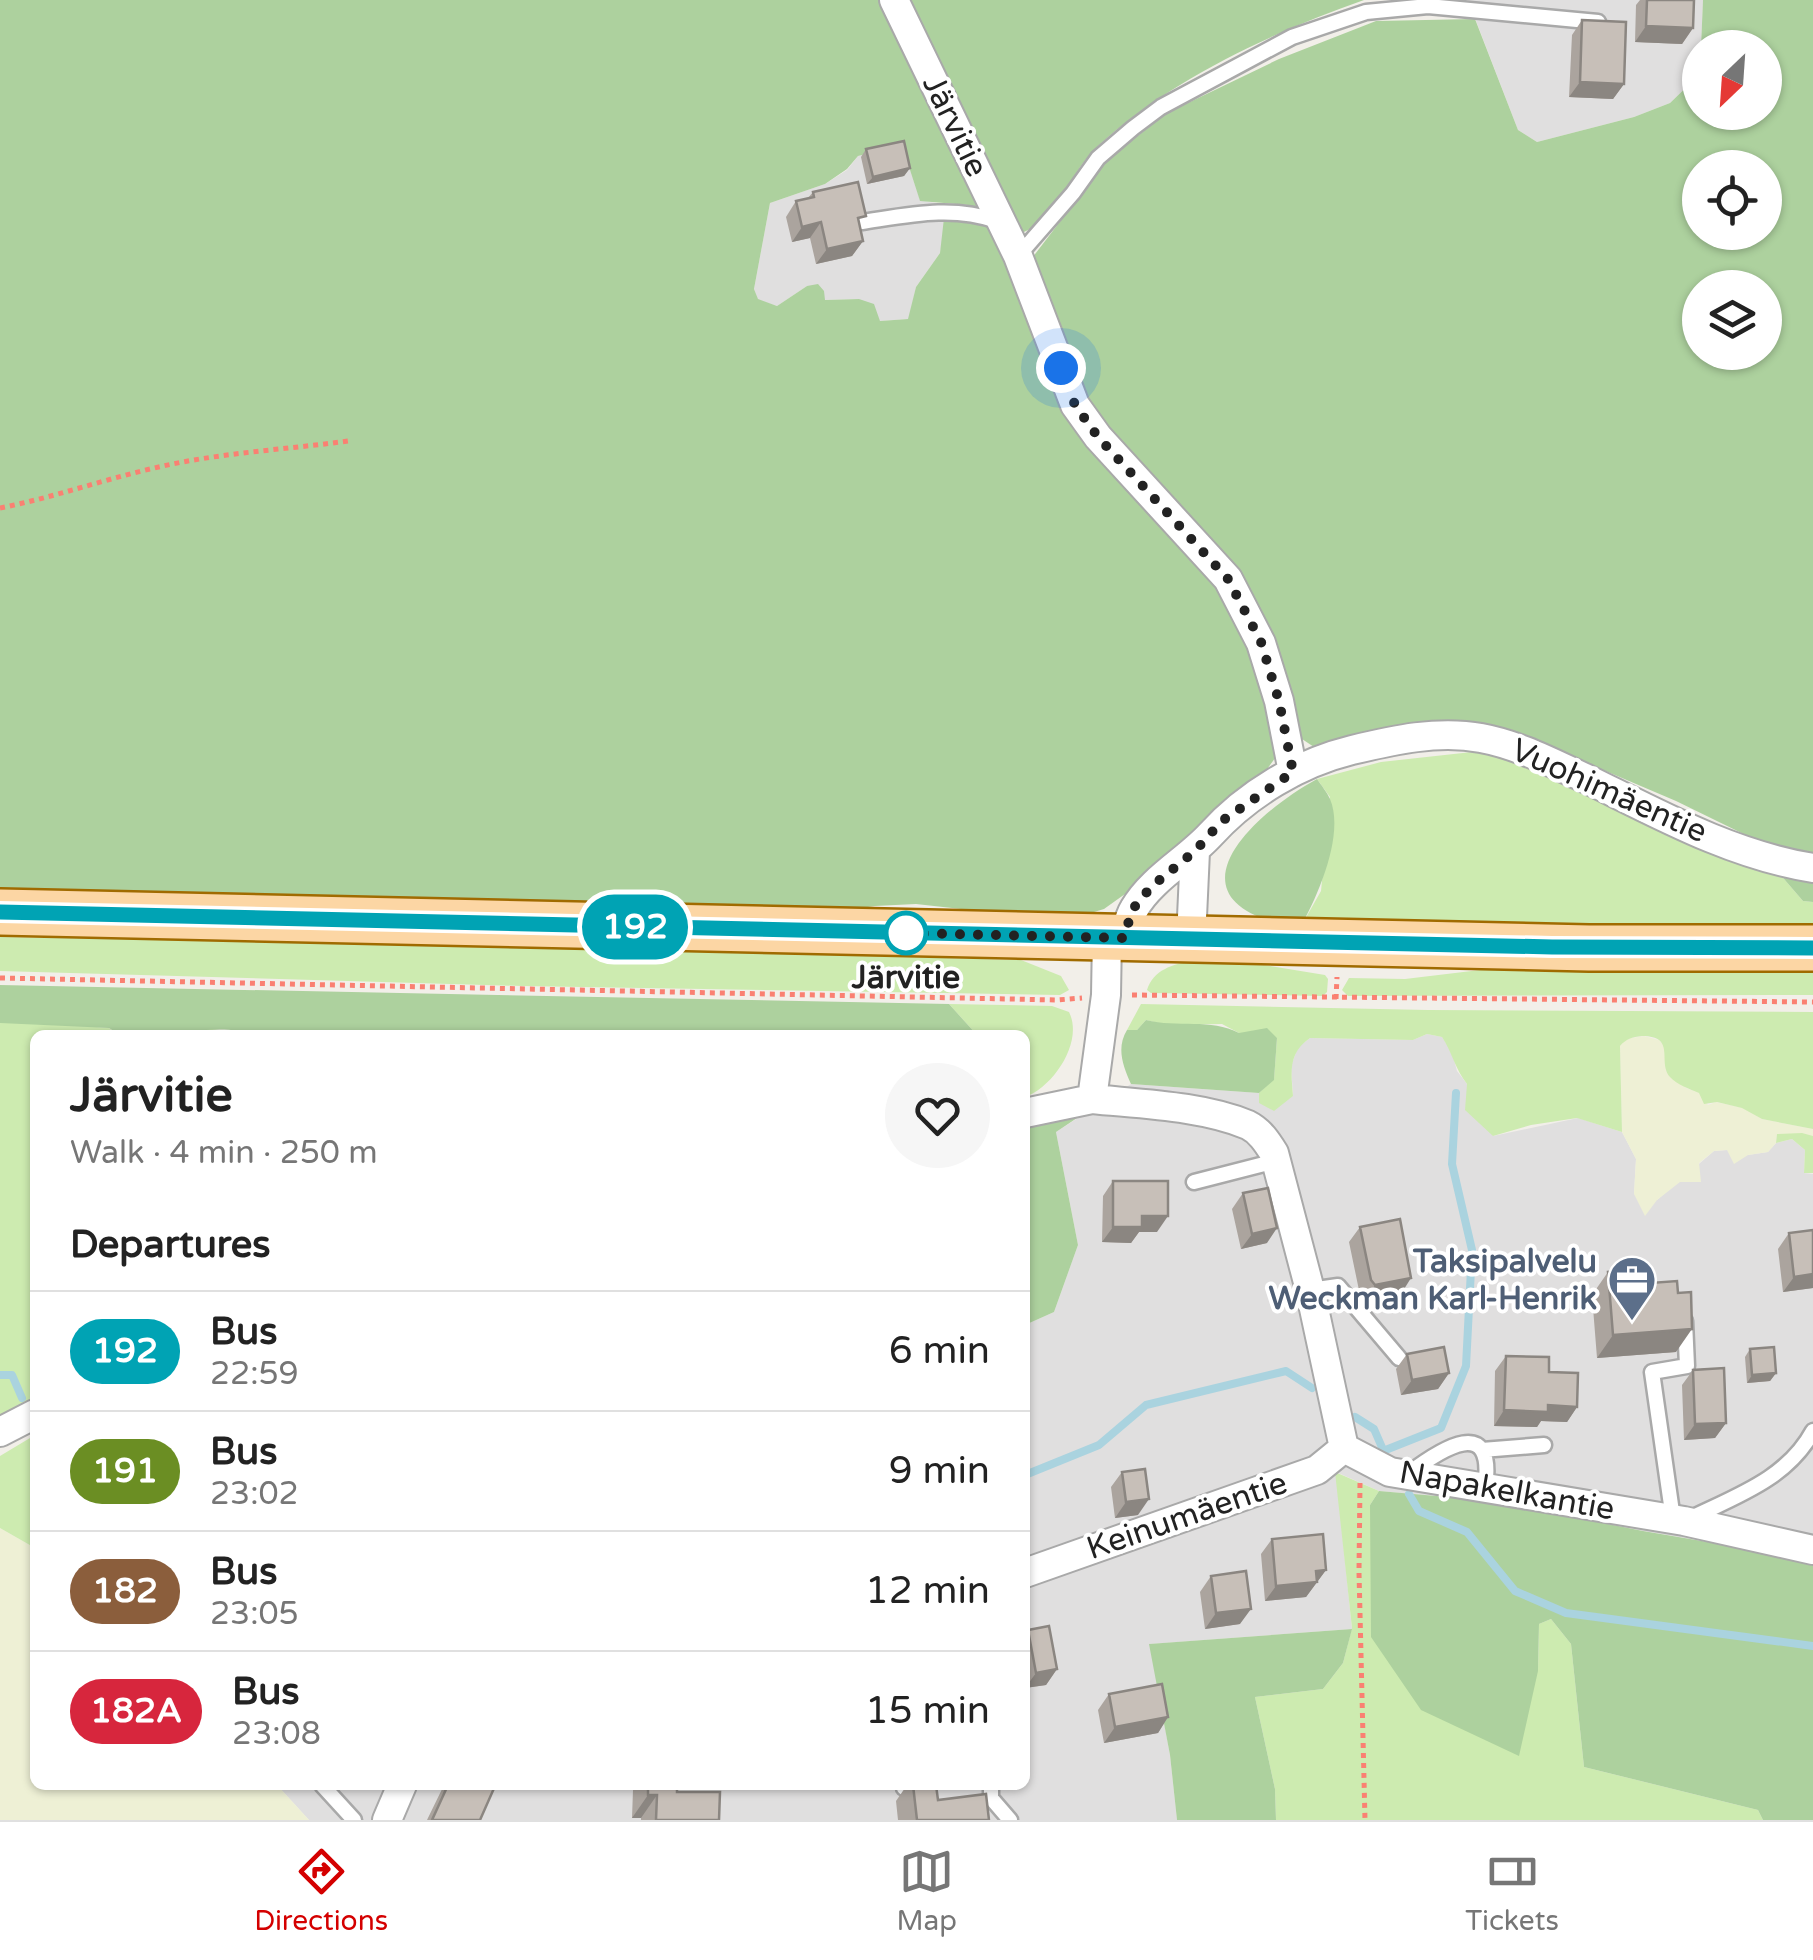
<!DOCTYPE html>
<html lang="en">
<head>
<meta charset="utf-8">
<style>
  body { margin:0; font-family:"Varela Round",sans-serif; background:#f6f6f6; color:#222; height:100vh; display:flex; flex-direction:column; font-size:38px; white-space:nowrap }
  * { box-sizing:border-box; margin:0 }
  p { font-size:32px; color:#767676 }
  .icon { flex:none; width:55px; height:55px; fill:none; stroke:currentColor; stroke-width:2; stroke-linecap:round; stroke-linejoin:round }
  .map { position:relative; flex:1; overflow:hidden }
  .details { position:absolute; left:30px; top:1030px; width:1000px; height:760px; display:flex; flex-direction:column; background:#fff; border-radius:15px; box-shadow:0 2px 8px #0004 }
  .details>* { flex:none }
  .badge { padding:0 20px; border-radius:32px; font-size:35px; line-height:65px }
  .needle { width:65px; rotate:205deg }
  .tools { position:absolute; left:1682px; top:30px; display:grid; gap:20px }
  .tools a { display:grid; place-items:center; width:100px; height:100px; border-radius:50%; background:#fff; box-shadow:0 2px 8px #0004; font-size:50px }
  .you { position:absolute; width:50px; height:50px; margin:-25px; border:8px solid #fff; border-radius:50%; background:#1a73e8; box-shadow:0 0 0 15px #1a73e833 }
  .map>.badge { position:absolute; translate:-50% -50%; box-shadow:0 0 0 5px #fff }
  h2 { padding:0 40px; font-size:38px; line-height:90px }
  .round { display:grid; place-items:center; flex:none; width:105px; height:105px; border-radius:52px; background:#f6f6f6 }
  .headline { display:flex; align-items:center; justify-content:space-between; height:170px; padding:0 40px }
  h1 { font-size:48px; font-weight:800; line-height:75px }
  ul { padding:0; list-style:none }
  li { display:flex; align-items:center; gap:30px; height:120px; padding:0 40px; border-top:2px solid #e0e0e0 }
  li div { flex:1 }
  li b { display:block; font-size:38px }
  li em { font-style:normal }
  li .badge { min-width:110px; font-weight:700; text-align:center }
  .menu { display:flex; justify-content:space-around; align-items:center; height:140px; border-top:2px solid #e0e0e0; background:#fff; font-size:28px; color:#767676 }
  .menu a { display:grid; justify-items:center; gap:5px }
  .menu .current { color:#d40000 }
  .map>svg:first-child { display:block }
  .residential { fill:#e0dfdf }
  .farmland { fill:#eef0d5 }
  .grass { fill:#cdebb0 }
  .forest { fill:#add19e; fill-rule:evenodd }
  .lines { fill:none; stroke-linecap:round; stroke-linejoin:round }
  .stream { stroke:#aad3df; stroke-width:8 }
  .lane-casing { stroke:#a9a9a9; stroke-width:19 }
  .street-casing { stroke:#a9a9a9; stroke-width:32 }
  .primary-casing { stroke:#a06b00; stroke-width:50 }
  .path { stroke:#fa8072; stroke-width:5; stroke-dasharray:5 5; stroke-linecap:butt }
  .lane { stroke:#fff; stroke-width:14 }
  .street { stroke:#fff; stroke-width:28 }
  .primary { stroke:#fcd6a4; stroke-width:45 }
  .wall { fill:#aba49e }
  .shaded-wall { fill:#8b8681 }
  .building { fill:#c7bfb8; stroke:#8b8681; stroke-width:2.5 }
  .line-casing { stroke:#fff; stroke-width:22 }
  .line { stroke:#00a3b4; stroke-width:15 }
  .walk { stroke:#222; stroke-width:10; stroke-dasharray:0 18 }
  .stop-dot { fill:#fff; stroke:#00a3b4; stroke-width:5 }
  .labels { text-anchor:middle; dominant-baseline:central; stroke-width:8; stroke-linejoin:round; paint-order:stroke }
  .street-label { font-size:32px; fill:#222; stroke:#fff }
  .stop-label { font-size:32px; font-weight:bold; fill:#222; stroke:#fff }
  .service-label { font-size:32px; font-weight:bold; fill:#4e5e75; stroke:#fff; text-anchor:end }
</style>
</head>
<body>
<div class="map">
<svg width="1813" height="1820" viewBox="0 0 1813 1820">
  <rect width="100%" height="100%" fill="#f2efe9"/>
  <path class="residential" d="M1468,0H1703L1700,74L1670,103L1634,117L1537,142L1518,130Z
    M902,145L920,200L942,204L945,228L940,253L916,287L909,319L880,321L859,299L824,300L807,286L777,306L758,300L754,289L770,203L825,184L847,170L858,156Z
    M1427,1034L1442,1037L1452,1052L1457,1071L1467,1084L1493,1136L1578,1118L1622,1132L1636,1159L1634,1194L1657,1200L1714,1151L1727,1150L1748,1155L1768,1152L1776,1143L1792,1139L1805,1150L1804,1173L1813,1174V1560L1643,1531L1494,1501L1379,1491L1336,1472L1352,1629L1150,1644L1170,1755L1177,1820H309L277,1785H1025V1325L1054,1312L1078,1245L1056,1132L1131,1084L1259,1093V1103L1293,1096L1291,1066L1298,1047L1310,1038L1413,1040Z"/>
  <path class="farmland" d="M1644,1036L1659,1040L1665,1047L1666,1071L1686,1088L1700,1093L1708,1105L1716,1102L1743,1108L1762,1119L1813,1129V1136L1777,1134L1776,1143L1768,1152L1748,1155L1734,1164L1727,1150L1714,1151L1699,1163L1701,1182H1680L1657,1200L1645,1216L1634,1194L1636,1159L1622,1132L1620,1046L1625,1039Z
    M0,1528L35,1548V1785H277L309,1820H0Z"/>
  <path class="grass" d="M1481,751L1533,765L1778,872L1803,901L1813,902V931L1300,928L1321,891L1330,797L1317,779L1381,762Z
    M0,937L316,941L1021,960L1061,976L1069,990L1060,995L522,986L0,971Z
    M1192,961L1264,965L1325,975L1328,979L1327,992L1323,996L1151,993L1147,990C1153,970 1173,964 1192,961Z
    M1480,970H1813V995L1348,996L1342,990L1349,978L1405,979Z
    M949,1004L1052,1006L1069,1012C1084,1042 1053,1087 1025,1097V1035H977Z
    M1141,1004L1428,1010L1813,1012V1129L1762,1119L1742,1108L1717,1102L1704,1104L1699,1093C1690,1089 1677,1085 1670,1077C1657,1062 1677,1036 1642,1036C1632,1037 1626,1039 1620,1046L1622,1132L1577,1118L1531,1125L1493,1136L1465,1110L1467,1084C1455,1069 1452,1052 1442,1037L1427,1034L1413,1040L1310,1038C1288,1053 1291,1072 1293,1096L1274,1111L1259,1103V1093L1274,1079L1277,1038L1239,1033L1222,1024L1166,1025L1146,1020L1137,1030H1127Z
    M29,1022L109,1028L118,1035H35V1401L0,1418V1023Z
    M205,1028L253,1035H164Z
    M1802,1133L1813,1136V1173H1804L1805,1150L1792,1139L1776,1143L1777,1134Z
    M35,1435V1548L0,1528V1456Z
    M1335,1472L1379,1491L1370,1505L1538,1671L1539,1624L1551,1619L1571,1644L1584,1767L1758,1810L1763,1820H1276L1275,1789L1255,1697L1323,1689L1343,1663L1352,1628Z"/>
  <path class="forest" d="M0,0H885L991,213L968,205L920,201L902,145L858,156L847,169L825,184L770,203L754,289L758,299L777,306L807,286L818,284L824,291L825,300L859,299L874,304L880,321L908,319L916,287L940,253L944,218L968,216L993,225L1086,443L1126,488L1216,580L1256,651L1278,754L1265,772L1234,792L1125,894L1104,909L1084,915L997,913L916,904L875,906L813,915L0,898Z
    M901,0H1364C1271,33 1171,79 1098,146C1071,170 1058,218 1024,232L1010,225Z
    M1703,0H1813V858L1764,844L1676,801L1507,729L1449,720L1320,751L1296,735L1266,633L1081,398L1029,262L1108,159L1167,113L1279,59L1376,21L1475,19L1518,130L1537,142L1634,117L1670,103L1700,74V112H1765V48L1701,47ZM1700,168H1765V232H1700ZM1700,288H1765V352H1700Z
    M1317,779C1321,785 1327,792 1330,799C1345,834 1318,896 1300,928C1162,905 1243,820 1317,779Z
    M1778,872L1813,877V902L1803,901Z
    M0,985L949,1004L977,1035H253C209,1017 141,1051 109,1028L0,1023Z
    M1146,1020C1177,1028 1211,1018 1239,1033L1267,1028L1277,1038L1274,1080L1259,1093L1131,1084C1123,1066 1116,1048 1127,1030H1137Z
    M1053,1118H1077L1056,1132L1078,1245L1054,1312L1025,1325V1122Z
    M1379,1491L1494,1501L1643,1531L1813,1560V1820H1763L1758,1810L1584,1767L1571,1644L1551,1619L1539,1624L1538,1671L1519,1756L1421,1710L1371,1637L1370,1505Z
    M1352,1629L1343,1663L1323,1689L1255,1697L1275,1789L1276,1820H1177L1170,1755L1149,1644Z"/>
  <g class="lines">
    <path class="stream" d="M0,1375H12L22,1398
      M1355,1417L1374,1429L1384,1452
      M1383,1451L1441,1428L1466,1366L1472,1250L1452,1164L1456,1093
      M1025,1475L1099,1445L1146,1405L1286,1371L1312,1388
      M1409,1494L1419,1511L1467,1532L1515,1591L1566,1613L1813,1646"/>
    <g class="lane-casing">
      <path id="lane" d="M862,222C909,215 952,205 997,221
        M1018,256L1073,193L1098,158L1133,128L1161,107L1292,37L1366,12L1428,6L1598,22
        M1194,1182L1276,1161
        M1310,1290L1338,1286L1399,1358
        M1482,1450L1544,1445
        M1408,1474C1441,1449 1496,1413 1485,1488
        M1673,1519L1652,1372L1687,1366L1685,1321
        M1689,1519C1736,1496 1787,1479 1813,1431
        M322,1785L354,1820
        M904,1785V1788
        M991,1785V1798L1010,1820"/>
    </g>
    <g class="street-casing">
      <path id="street" d="M894,0L1018,256L1075,405L1098,437L1228,579L1261,643L1279,701L1293,772
        M1124,938C1127,928 1129,917 1134,909C1151,879 1187,860 1210,835C1247,794 1299,763 1352,750C1394,740 1438,730 1481,738C1519,745 1552,763 1587,779C1660,815 1732,855 1813,868
        M1191,939L1195,851
        M1092,1099C1140,1104 1203,1106 1248,1125C1260,1131 1267,1142 1274,1153L1310,1290L1344,1448L1390,1472L1684,1521L1813,1550
        M1025,1113L1092,1099L1106,995L1107,937
        M0,1432L35,1414
        M1025,1573L1317,1470L1344,1448
        M387,1820L402,1785"/>
    </g>
    <g class="primary-casing">
      <path id="primary" d="M0,912L1589,948H1813"/>
    </g>
    <path class="path" d="M0,508C51,498 99,481 150,469C215,453 282,450 348,441
      M0,978L1057,1000L1082,998
      M1132,995L1813,1002
      M1336,999L1337,977
      M1360,1483L1359,1572L1365,1820"/>
    <use href="#lane" class="lane"/>
    <use href="#street" class="street"/>
    <use href="#primary" class="primary"/>
  </g>
  <path class="wall" d="M1640,0H1694L1693,28L1682,44L1635,42L1636,5Z
    M1582,20L1624,84L1613,99L1569,97L1572,35Z
    M866,149L910,168L904,176L867,184L861,157Z
    M813,192L859,225L863,241L852,256L816,264L810,238L792,242L786,217L796,201L808,198Z
    M1113,1181L1157,1232H1139L1131,1243L1102,1242L1103,1196Z
    M1243,1193L1267,1243L1241,1249L1232,1209Z
    M1360,1227L1401,1294L1365,1301L1360,1295L1349,1242Z
    M1813,1230V1288L1783,1292L1778,1249L1789,1233Z
    M1608,1272L1651,1283L1676,1352L1597,1358L1592,1295Z
    M1750,1349L1776,1373L1770,1381L1747,1383L1745,1357Z
    M1407,1354L1449,1373L1438,1389L1401,1395L1396,1369Z
    M1506,1356L1549,1372L1577,1407L1567,1422L1541,1421L1537,1427L1494,1426L1495,1371Z
    M1693,1370L1726,1423L1715,1438L1684,1440L1682,1385Z
    M1122,1472L1138,1515L1115,1518L1111,1487Z
    M1272,1539L1326,1570L1306,1597L1265,1601L1261,1554Z
    M1211,1576L1240,1624L1205,1629L1200,1592Z
    M1028,1630L1057,1669L1046,1685L1025,1688V1634Z
    M1109,1694L1168,1717L1158,1733L1104,1743L1098,1710Z
    M444,1785H492L480,1820H427Z
    M636,1785H677V1792L719,1820H641V1818H632L633,1790Z
    M907,1785H936L938,1800L989,1820H898L896,1801Z"/>
  <path class="shaded-wall" d="M1646,26L1693,28L1682,44L1635,42Z
    M1580,82L1624,84L1613,99L1569,97Z
    M910,168L904,176L867,184L873,177Z
    M821,222L810,238L792,242L802,227Z
    M863,241L852,256L816,264L827,249Z
    M1142,1216H1168L1157,1232H1139L1131,1243L1102,1242L1113,1227Z
    M1277,1228L1267,1243L1241,1249L1252,1234Z
    M1813,1274V1288L1783,1292L1794,1277Z
    M1411,1278L1401,1294L1365,1301L1375,1285Z
    M1692,1329L1676,1352L1597,1358L1613,1335Z
    M1449,1373L1438,1389L1401,1395L1412,1380Z
    M1776,1373L1770,1381L1747,1383L1752,1375Z
    M1548,1405L1577,1407L1567,1422L1541,1421L1537,1427L1494,1426L1504,1410Z
    M1726,1423L1715,1438L1684,1440L1695,1424Z
    M1149,1499L1138,1515L1115,1518L1126,1502Z
    M1326,1570L1306,1597L1265,1601L1276,1586L1316,1571Z
    M1251,1609L1240,1624L1205,1629L1216,1613Z
    M1057,1669L1046,1685L1025,1688L1036,1673Z
    M1168,1717L1158,1733L1104,1743L1115,1727Z
    M648,1795H657L641,1818H632Z"/>
  <path class="building" d="M1647,0H1694L1693,28L1646,26Z
    M1582,20L1626,22L1624,84L1580,82Z
    M904,141L910,168L873,177L866,149Z
    M858,182L866,216L858,218L863,241L827,249L821,222L802,227L796,201L814,197L813,192Z
    M1113,1181H1168V1216H1142V1227H1113Z
    M1268,1188L1277,1228L1252,1234L1243,1193Z
    M1400,1219L1411,1278L1375,1285L1371,1280L1360,1227Z
    M1813,1230V1274L1794,1277L1789,1233Z
    M1650,1269L1651,1283L1677,1281L1678,1293L1691,1292L1692,1329L1613,1335L1608,1272Z
    M1444,1347L1449,1373L1412,1380L1407,1354Z
    M1774,1347L1776,1373L1752,1375L1750,1349Z
    M1506,1356L1549,1357V1372L1578,1373L1577,1407L1548,1405V1412L1504,1410Z
    M1724,1368L1726,1423L1695,1424L1693,1370Z
    M1145,1469L1149,1499L1126,1502L1122,1472Z
    M1323,1534L1326,1570L1316,1571L1317,1582L1276,1586L1272,1539Z
    M1246,1571L1251,1609L1216,1613L1211,1576Z
    M1049,1626L1057,1669L1036,1673L1028,1630Z
    M1162,1684L1168,1717L1115,1727L1109,1694Z
    M448,1785H492L495,1786L480,1820H432Z
    M648,1785H677V1792H720L719,1820H656L657,1795H648Z
    M913,1785H936L938,1800L986,1794L989,1820H917Z"/>
  <g class="lines">
    <g class="line-casing">
      <path id="line" d="M0,912L1552,947L1813,948"/>
    </g>
    <use href="#line" class="line"/>
    <path class="walk" d="M906,933L1124,938L1132,910L1151,887L1195,851L1222,821L1293,772L1279,701L1261,642L1228,579L1098,437L1075,405L1061,368"/>
  </g>
  <defs>
    <g id="office-pin" transform="scale(2.5)"><path d="M0 17L-7.5 6A9.5 9.5 0 1 1 7.5 6Z" fill="#5c6f8a" stroke="#fff"/><path d="M-6-3h4V-5.5h4V-3h4V5H-6ZM-1-4.5V-3h2v-1.5ZM-6 0V1H6V0Z" fill="#fff"/></g>
  </defs>
  <g fill-rule="evenodd">
    <use href="#office-pin" x="1632" y="1280"/>
  </g>
  <circle class="stop-dot" cx="906" cy="933" r="20"/>
  <g class="labels">
    <g class="street-label">
      <text transform="translate(955 126) rotate(64)">Järvitie</text>
      <text transform="translate(1609 791) rotate(24)">Vuohimäentie</text>
      <text transform="translate(1507 1491) rotate(10)">Napakelkantie</text>
      <text transform="translate(1187 1516) rotate(-19)">Keinumäentie</text>
    </g>
    <g class="stop-label">
      <text x="906" y="978">Järvitie</text>
    </g>
    <g class="service-label">
      <text x="1597" y="1262">Taksipalvelu<tspan x="1597" dy="37">Weckman Karl-Henrik</tspan></text>
    </g>
  </g>
</svg>
<div class="tools">
<a><svg class="needle" viewBox="-14 -14 28 28"><path d="M0-13l5 13h-10z" fill="#e53935"/><path d="M0 13l5-13h-10z" fill="#767676"/></svg></a>
<a><svg class="icon" aria-label="locate" viewBox="0 0 24 24"><circle cx="12" cy="12" r="6"/><path d="M12 2v4M12 18v4M2 12h4M18 12h4"/></svg></a>
<a><svg class="icon" aria-label="layers" viewBox="0 0 24 24"><path d="M12 4l9 5-9 5-9-5zM3 14l9 5 9-5"/></svg></a>
</div>
<div class="you" style="left:1061px;top:368px"></div>
<b class="badge" style="left:635px;top:927px;background:#00a3b4;color:#fff">192</b>
<section class="details">
<div class="headline"><div><h1>Järvitie</h1><p>Walk · 4 min · 250 m</p></div><a class="round"><svg class="icon" aria-label="heart" viewBox="0 0 24 24"><path d="M12 20l-8-8c-3-5 5-10 8-4 3-6 11-1 8 4z"/></svg></a></div>
<h2>Departures</h2>
<ul>
<li><span class="badge" style="background:#00a3b4;color:#fff">192</span><div><b>Bus</b><p>22:59</p></div><em>6 min</em></li>
<li><span class="badge" style="background:#6b8e23;color:#fff">191</span><div><b>Bus</b><p>23:02</p></div><em>9 min</em></li>
<li><span class="badge" style="background:#8b5e3c;color:#fff">182</span><div><b>Bus</b><p>23:05</p></div><em>12 min</em></li>
<li><span class="badge" style="background:#d7263d;color:#fff">182A</span><div><b>Bus</b><p>23:08</p></div><em>15 min</em></li>
</ul>
</section>
</div>
<nav class="menu">
<a class="current"><svg class="icon" aria-label="directions" viewBox="0 0 24 24"><path d="M12 3l9 9-9 9-9-9zM9 14v-3h6M13 9l2 2-2 2"/></svg>Directions</a>
<a><svg class="icon" aria-label="map" viewBox="0 0 24 24"><path d="M3 6l6-2 6 2 6-2v14l-6 2-6-2-6 2zM9 4v14M15 6v14"/></svg>Map</a>
<a><svg class="icon" aria-label="tickets" viewBox="0 0 24 24"><path d="M3 7h18v10H3zM15 7v10"/></svg>Tickets</a>
</nav>
</body>
</html>
